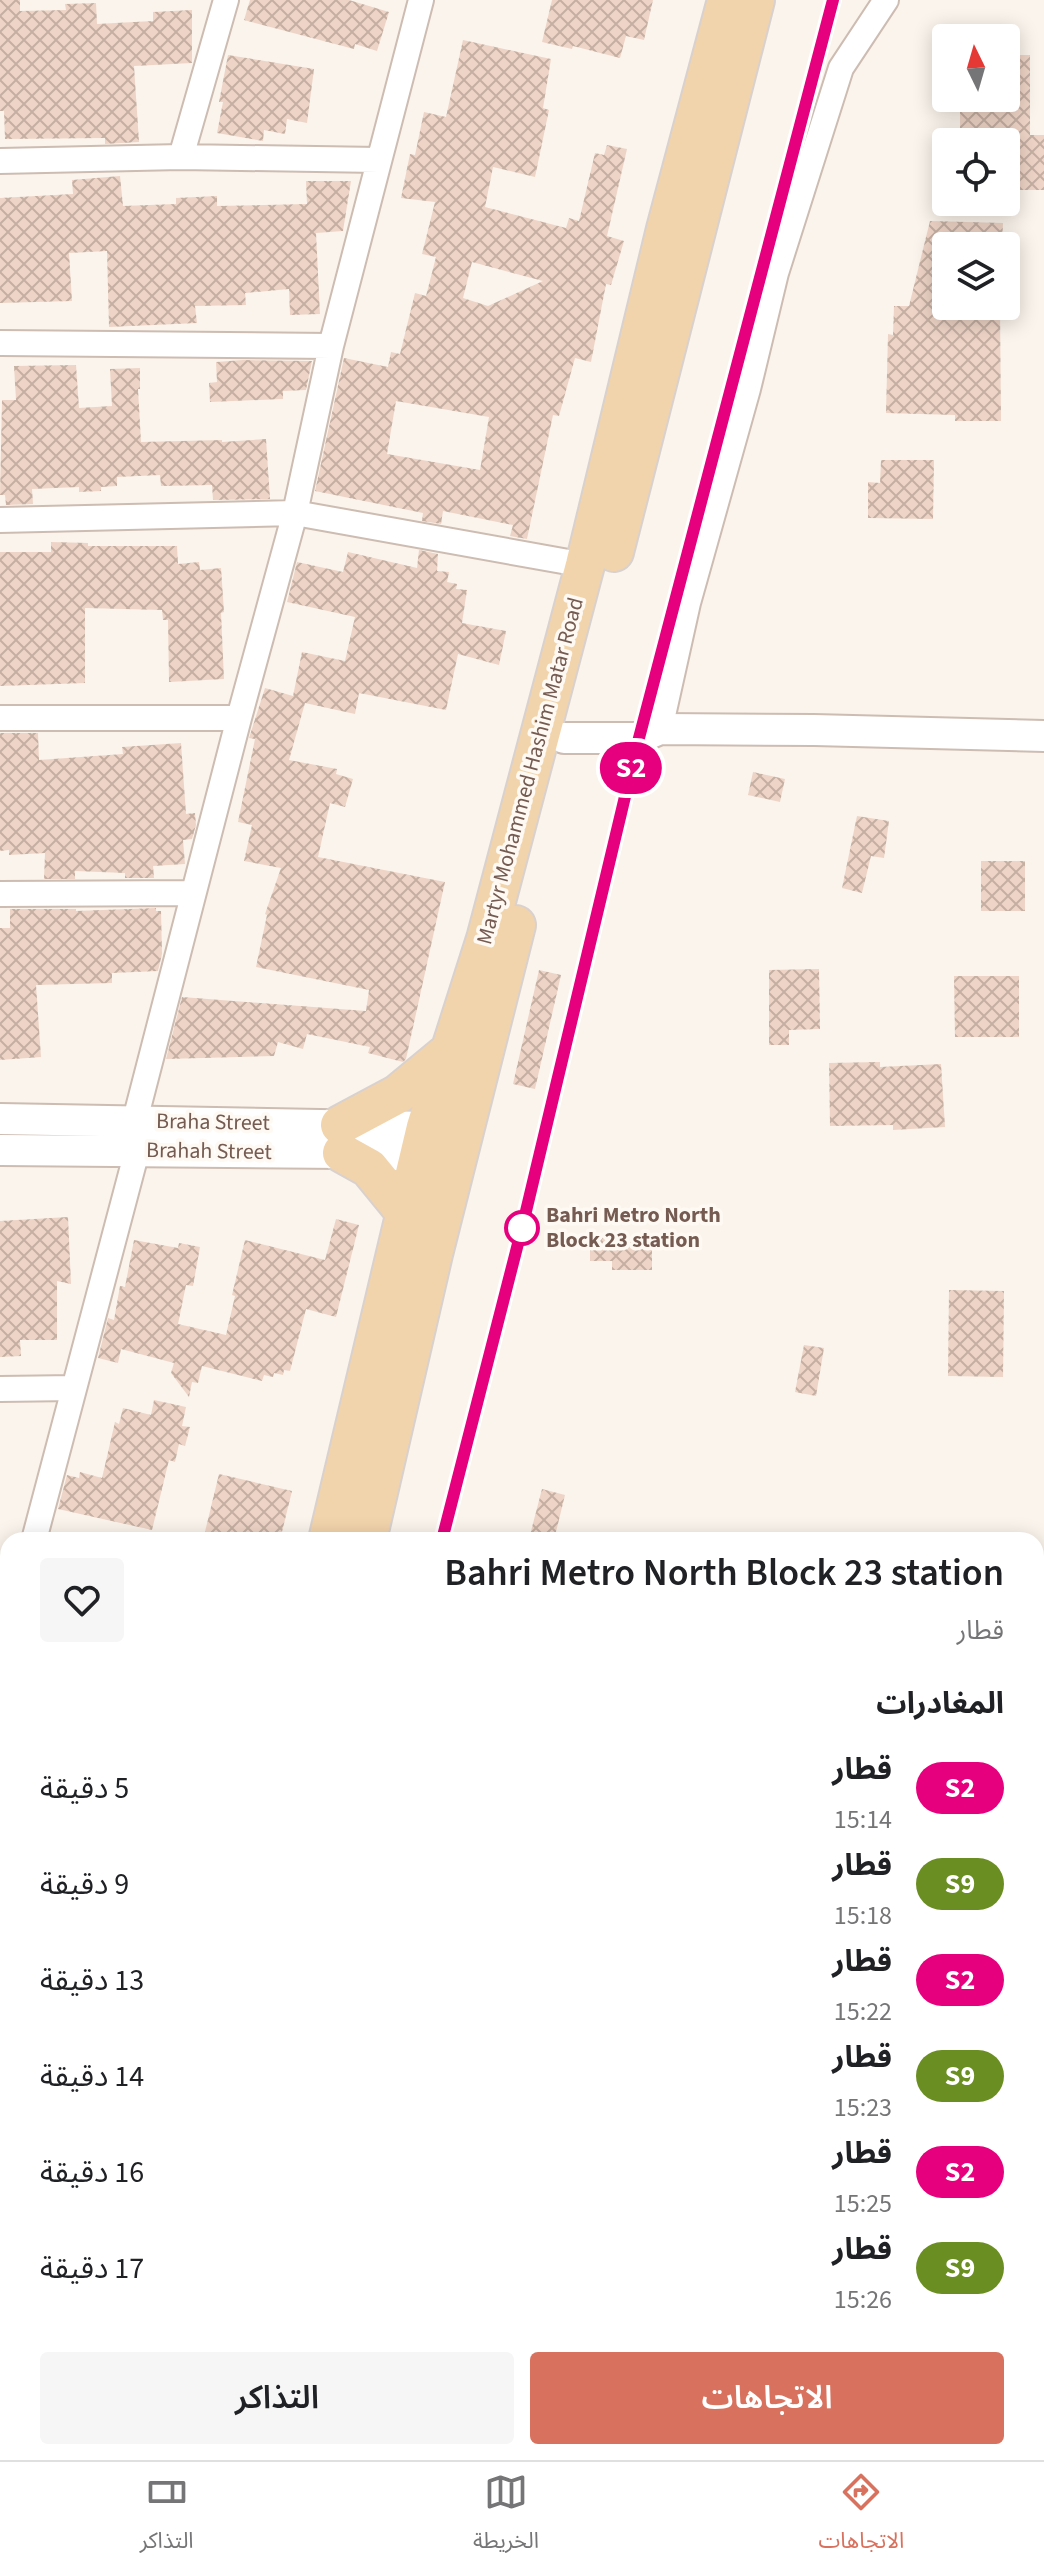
<!DOCTYPE html>
<html lang="ar">
<head>
<meta charset="utf-8">
<style>
  body { margin:0; font-family:"Source Sans 3","Noto Sans Arabic",sans-serif; background:#f6f6f6; color:#202124; direction:rtl; height:100vh; display:flex; flex-direction:column; font-size:30px; white-space:nowrap }
  * { box-sizing:border-box; margin:0 }
  p { font-size:26px; color:#757577 }
  .icon { flex:none; width:44px; height:44px; fill:none; stroke:currentColor; stroke-width:2; stroke-linecap:round; stroke-linejoin:round }
  .map { position:relative; flex:1; overflow:hidden; direction:ltr }
  .sheet { position:absolute; left:0px; top:1532px; width:1044px; height:928px; display:flex; flex-direction:column; background:#fff; border-radius:24px 24px 0 0; box-shadow:0 4px 20px #0003; direction:rtl }
  .sheet>* { flex:none }
  .badge { padding:0 16px; border-radius:26px; font-size:28px; line-height:52px }
  .needle { width:52px; rotate:355deg }
  .tools { position:absolute; left:932px; top:24px; display:grid; gap:16px }
  .tools a { display:grid; place-items:center; width:88px; height:88px; border-radius:8px; background:#fff; box-shadow:0 4px 20px #0003; font-size:40px }
  .map>.badge { position:absolute; translate:-50% -50%; box-shadow:0 0 0 4px #fff }
  h2 { padding:0 40px; font-size:30px; line-height:72px }
  .round { display:grid; place-items:center; flex:none; width:84px; height:84px; border-radius:8px; background:#f6f6f6 }
  .head { display:flex; align-items:center; justify-content:space-between; height:136px; padding:0 40px }
  h1 { font-size:38px; font-weight:600; line-height:60px }
  .primary-button { display:flex; gap:16px; margin-top:auto; padding:16px 40px }
  .primary-button a { flex:1; height:92px; border-radius:8px; background:#d8725e; color:#fff; font-size:32px; font-weight:600; line-height:92px; text-align:center }
  .primary-button a+a { background:#f6f6f6; color:#202124 }
  ul { padding:0; list-style:none }
  li { display:flex; align-items:center; gap:24px; height:96px; padding:0 40px }
  li div { flex:1 }
  li b { display:block; font-size:30px }
  li em { font-style:normal }
  li .badge { min-width:88px; font-weight:700; text-align:center }
  .menu { display:flex; justify-content:space-around; align-items:center; height:112px; border-top:2px solid #e0e0e0; background:#fff; font-size:22px; color:#757577 }
  .menu a { display:grid; justify-items:center; gap:4px }
  .menu .current { color:#d8725e }
  .map>svg:first-child { display:block }
  .industrial { fill:url(#industrial-grid) }
  .building { fill:url(#building-cross-hatch); fill-rule:evenodd }
  .lines { fill:none; stroke-linecap:round; stroke-linejoin:round }
  .service-casing { stroke:#cdbcb2; stroke-width:16 }
  .minor-casing { stroke:#cdbcb2; stroke-width:28 }
  .tertiary-casing { stroke:#cdbcb2; stroke-width:34 }
  .primary-casing { stroke:#d8d1ce; stroke-width:42 }
  .service { stroke:#fff; stroke-width:12 }
  .minor { stroke:#fff; stroke-width:24 }
  .tertiary { stroke:#fff; stroke-width:30 }
  .primary { stroke:#f2d4ac; stroke-width:38 }
  .rail-casing { stroke:#b7aac5; stroke-width:9 }
  .rail { stroke:#fef9f2; stroke-width:6; stroke-dasharray:18; stroke-linecap:butt }
  .line-casing { stroke:#fff; stroke-width:18 }
  .line { stroke:#e6007e; stroke-width:12 }
  .stop-dot { fill:#fff; stroke:#e6007e; stroke-width:4 }
  .labels { text-anchor:middle; dominant-baseline:central; stroke-width:7; stroke-linejoin:round; paint-order:stroke }
  .street-label { font-size:22px; fill:#755b51; stroke:#fef9f2 }
  .stop-label { font-size:22px; font-weight:bold; fill:#755b51; stroke:#fef9f2; text-anchor:start }
</style>
</head>
<body>
<div class="map">
<svg width="1044" height="2460" viewBox="0 0 1044 2460">
  <defs>
    <pattern id="industrial-grid" width="8" height="8" patternUnits="userSpaceOnUse" patternTransform="scale(2)"><rect width="8" height="8" fill="#ebe5e1"/><path d="M0 4h8M4 0v8" fill="none" stroke="#c3bdb9"/></pattern>
    <pattern id="building-cross-hatch" width="8" height="8" patternUnits="userSpaceOnUse" patternTransform="scale(2)"><rect width="8" height="8" fill="#eed4c6"/><path d="M0 0l8 8M0 8l8-8" fill="none" stroke="#c5afa3"/></pattern>
  </defs>
  <rect width="100%" height="100%" fill="#fbf4ec"/>
  <path class="industrial" d="M1036,1700H1044V2125H1036Z
    M1036,2236L1044,2238V2460H427L429,2452H1036Z"/>
  <path class="building" d="M0,0H20V11L66,10L65,4L96,3L97,24L153,21V12L192,10V63L134,66L139,142L105,144V138L5,139L4,111H0Z
    M250,0H349L389,12L377,51L355,44L354,49L244,20Z
    M552,0H653L644,40L626,36L620,58L573,46L572,49L542,42Z
    M463,40L551,59L543,108L549,110L535,177L493,167L485,207L566,228L569,218L579,221L595,153L604,155L607,145L627,149L607,236L624,241L611,285L606,284L591,362L575,358L559,416L553,415L527,539L510,536L513,525L443,511L441,524L422,521L423,513L315,491L344,358L388,367L391,352L400,354L415,293L426,296L436,257L422,254L435,202L401,198L410,154L415,155L424,112L446,117ZM472,262L543,281L488,306L463,298ZM396,401L489,417L480,470L387,454Z
    M228,55L314,69L307,123L287,119L285,134L264,130L263,141L217,133L223,102H219Z
    M1006,55H1030V135H1044V190H1006V142H960V98H1006Z
    M120,176L123,206L176,204V198L217,196V206L307,204L306,181H351L343,231L316,233L320,314L290,315L289,289L245,293L246,305L195,306L197,323L109,327L107,251L69,253L72,301L0,303V198L73,194L72,180Z
    M930,221L1003,223L1002,246H946V306H1000L1001,421H955V415L886,413L888,334L893,335L894,306H909Z
    M243,360L312,361L306,390L283,391V399L210,402L209,383L217,382L216,362Z
    M76,365L79,408L112,406L110,369L140,368V389H138L141,442L222,440V442L266,439L270,499L213,500L212,485L161,486L160,475L117,477V486L101,487V491L79,492V487L32,489L33,504L6,505L5,495H0L2,400H16L14,366Z
    M881,460H934L933,519L868,518V482L880,483Z
    M51,542L88,543V546H177L178,564L199,562L200,570L221,568L224,612L221,613L224,679L169,682L168,620H163L162,610L85,608V683L0,686V552H51Z
    M419,550L438,554L437,571L449,572L447,582L457,584L456,589L467,590L462,623L506,631L499,665L458,654L446,710L359,693L355,714L305,703L289,760L337,769L336,774L353,779L345,807L330,803L318,857L445,882L406,1059L403,1062L368,1053L370,1047L307,1034L303,1049L278,1042L274,1056L166,1059L182,997L366,1011L369,990L256,967L267,915L265,914L281,868L244,861L252,825L238,822L255,739L249,738L265,688L293,696L302,652L345,661L355,617L287,602L297,562L343,572L348,552L417,568Z
    M0,733H38L39,760L123,754L122,747L181,743L186,814L195,813L196,825L192,839L183,840L185,864L153,866L154,878H125V873L75,871V879H44L45,853L9,855V850L0,851Z
    M753,772L785,779L780,802L748,795Z
    M857,816L889,821L884,858L871,856L862,893L842,888Z
    M981,861H1025V911H981Z
    M156,908V911H161L162,954L158,971L112,973V983L36,985L41,1057L0,1060V928H10V909H76V911Z
    M819,969L820,1029L789,1030V1045H769V970Z
    M539,970L561,975L535,1089L513,1084Z
    M954,976H1019V1037H955Z
    M880,1062V1067L941,1064L945,1127L893,1130V1125L830,1126L829,1063Z
    M68,1217L71,1284L57,1281V1340H20L21,1356L0,1357V1221Z
    M336,1219L359,1225L336,1317L306,1309L290,1371L284,1370L283,1375L274,1373L273,1377L264,1375L262,1381L202,1366L198,1383L192,1382L189,1397L171,1373L174,1363L121,1349L118,1363L98,1358L108,1318L114,1320L120,1286L125,1287L134,1240L178,1248L179,1243L200,1247L193,1286L186,1285L178,1324L226,1335L235,1296L232,1295L245,1240L325,1260Z
    M590,1237H627V1242H652V1270H612V1261H590Z
    M949,1290L1004,1291L1003,1377L948,1376Z
    M804,1345L824,1348L816,1396L795,1392Z
    M154,1400L186,1407L182,1426L190,1427L185,1446L179,1444L175,1462L169,1460L152,1530L58,1509L67,1475L79,1478L80,1472L102,1478L115,1422L119,1424L123,1408L151,1415Z
    M219,1474L292,1491L280,1540H203Z
    M542,1489L565,1495L554,1540L530,1535Z"/>
  <g class="lines">
    <g class="service-casing">
      <path id="service" d="M783,2452L818,2460
        M324,2460L326,2452"/>
    </g>
    <g class="minor-casing">
      <path id="minor" d="M181,157L226,0
        M0,161L181,157L378,160
        M0,343L331,346
        M0,520L295,513L585,565
        M0,718H239
        M660,729L688,603L748,389L776,273L841,68L886,0
        M0,894L193,893
        M135,1120L239,718L295,513L331,346L421,0
        M0,1389L74,1388
        M34,1540L137,1151
        M0,1580H8
        M1036,1674H1044
        M0,1681L8,1647
        M0,1843L8,1845
        M0,2132L8,2134
        M1036,2226L1044,2227"/>
    </g>
    <g class="tertiary-casing">
      <path id="tertiary" d="M564,738H639L660,729L814,730L1044,736
        M0,1119L426,1127
        M0,1150L342,1153L419,1156"/>
    </g>
    <g class="primary-casing">
      <path id="primary" d="M614,552L755,0
        M340,1125L398,1094L450,1051
        M342,1153L369,1168L405,1212
        M328,1540L426,1127L486,939L585,565L666,229L727,0
        M367,1540L433,1254L516,925
        M103,2460L105,2452
        M137,2460L139,2452"/>
    </g>
    <use href="#service" class="service"/>
    <use href="#minor" class="minor"/>
    <use href="#tertiary" class="tertiary"/>
    <use href="#primary" class="primary"/>
    <g class="rail-casing">
      <path id="rail" d="M443,1540L522,1228L639,738L833,0
        M210,2460L212,2452"/>
    </g>
    <use href="#rail" class="rail"/>
  </g>
  <g class="lines">
    <g class="line-casing">
      <path id="line" d="M442,1540L522,1228L639,738L833,0"/>
    </g>
    <use href="#line" class="line"/>
  </g>
  <circle class="stop-dot" cx="522" cy="1228" r="16"/>
  <g class="labels">
    <g class="street-label">
      <text transform="translate(530 771) rotate(-75)">Martyr Mohammed Hashim Matar Road</text>
      <text transform="translate(213 1122) rotate(1)">Braha Street</text>
      <text transform="translate(209 1151) rotate(1)">Brahah Street</text>
    </g>
    <g class="stop-label">
      <text x="546" y="1215">Bahri Metro North<tspan x="546" dy="25">Block 23 station</tspan></text>
    </g>
  </g>
</svg>
<div class="tools">
<a><svg class="needle" viewBox="-14 -14 28 28"><path d="M0-13l5 13h-10z" fill="#e53935"/><path d="M0 13l5-13h-10z" fill="#757577"/></svg></a>
<a><svg class="icon" aria-label="locate" viewBox="0 0 24 24"><circle cx="12" cy="12" r="6"/><path d="M12 2v4M12 18v4M2 12h4M18 12h4"/></svg></a>
<a><svg class="icon" aria-label="layers" viewBox="0 0 24 24"><path d="M12 4l9 5-9 5-9-5zM3 14l9 5 9-5"/></svg></a>
</div>
<b class="badge" style="left:631px;top:768px;background:#e6007e;color:#fff">S2</b>
<section class="sheet">
<div class="head"><div><h1>Bahri Metro North Block 23 station</h1><p>قطار</p></div><a class="round"><svg class="icon" aria-label="heart" viewBox="0 0 24 24"><path d="M12 20l-8-8c-3-5 5-10 8-4 3-6 11-1 8 4z"/></svg></a></div>
<h2>المغادرات</h2>
<ul>
<li><span class="badge" style="background:#e6007e;color:#fff">S2</span><div><b>قطار</b><p>15:14</p></div><em>5 دقيقة</em></li>
<li><span class="badge" style="background:#6b8e23;color:#fff">S9</span><div><b>قطار</b><p>15:18</p></div><em>9 دقيقة</em></li>
<li><span class="badge" style="background:#e6007e;color:#fff">S2</span><div><b>قطار</b><p>15:22</p></div><em>13 دقيقة</em></li>
<li><span class="badge" style="background:#6b8e23;color:#fff">S9</span><div><b>قطار</b><p>15:23</p></div><em>14 دقيقة</em></li>
<li><span class="badge" style="background:#e6007e;color:#fff">S2</span><div><b>قطار</b><p>15:25</p></div><em>16 دقيقة</em></li>
<li><span class="badge" style="background:#6b8e23;color:#fff">S9</span><div><b>قطار</b><p>15:26</p></div><em>17 دقيقة</em></li>
</ul>
<div class="primary-button"><a>الاتجاهات</a><a>التذاكر</a></div>
</section>
</div>
<nav class="menu">
<a class="current"><svg class="icon" aria-label="directions" viewBox="0 0 24 24"><path d="M12 3l9 9-9 9-9-9zM9 14v-3h6M13 9l2 2-2 2"/></svg>الاتجاهات</a>
<a><svg class="icon" aria-label="map" viewBox="0 0 24 24"><path d="M3 6l6-2 6 2 6-2v14l-6 2-6-2-6 2zM9 4v14M15 6v14"/></svg>الخريطة</a>
<a><svg class="icon" aria-label="tickets" viewBox="0 0 24 24"><path d="M3 7h18v10H3zM15 7v10"/></svg>التذاكر</a>
</nav>
</body>
</html>
